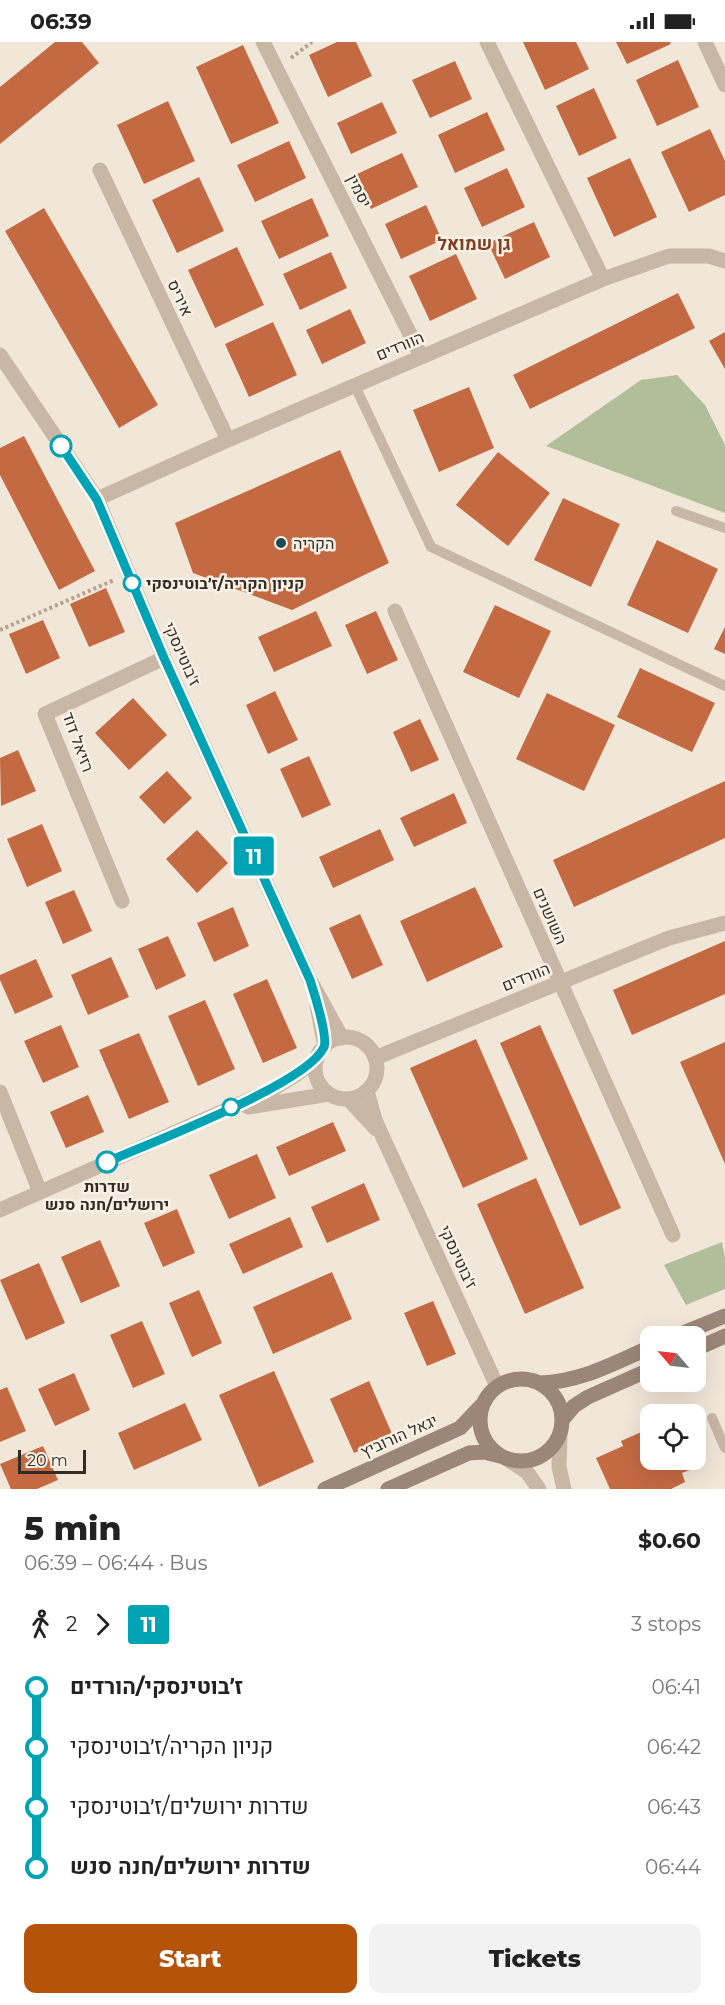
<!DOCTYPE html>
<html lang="en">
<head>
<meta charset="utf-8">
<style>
  body { margin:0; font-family:Montserrat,Heebo,sans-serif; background:#f2f2f2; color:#222; height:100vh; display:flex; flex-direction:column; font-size:22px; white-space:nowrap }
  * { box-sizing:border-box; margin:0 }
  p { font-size:20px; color:#767676 }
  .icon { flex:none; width:33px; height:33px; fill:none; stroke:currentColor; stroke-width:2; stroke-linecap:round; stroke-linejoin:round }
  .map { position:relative; height:1447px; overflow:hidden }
  .details { display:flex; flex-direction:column; background:#fff; flex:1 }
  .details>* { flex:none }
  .badge { padding:0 12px; border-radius:4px; font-size:21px; line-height:39px }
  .needle { width:39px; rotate:298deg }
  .fabs { position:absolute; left:640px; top:1284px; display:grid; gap:12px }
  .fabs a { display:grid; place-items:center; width:66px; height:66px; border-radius:12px; background:#fff; box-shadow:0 6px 24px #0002; font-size:30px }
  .scale { position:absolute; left:18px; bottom:15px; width:68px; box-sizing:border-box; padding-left:6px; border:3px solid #342b26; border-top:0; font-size:16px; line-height:21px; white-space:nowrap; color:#342b26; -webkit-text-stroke:4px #f8f1e5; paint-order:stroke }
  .map>.badge { position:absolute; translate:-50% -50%; box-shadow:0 0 0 3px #fff }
  .legs { display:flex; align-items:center; gap:9px; height:66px; padding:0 24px; font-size:20px }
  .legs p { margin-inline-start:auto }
  .overview { display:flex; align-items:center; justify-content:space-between; height:102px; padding:0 24px }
  h1 { font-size:33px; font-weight:800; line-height:45px }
  .button { display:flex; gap:12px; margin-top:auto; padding:12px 24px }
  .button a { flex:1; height:69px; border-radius:12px; background:#b45309; color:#fff; font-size:24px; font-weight:800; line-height:69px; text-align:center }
  .button a+a { background:#f2f2f2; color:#222 }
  ul { padding:0 24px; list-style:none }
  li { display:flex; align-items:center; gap:21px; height:60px; font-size:22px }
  li i { display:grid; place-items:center; width:9px; height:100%; margin:0 8px; background:currentColor }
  li i::after { content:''; width:15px; height:15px; margin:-8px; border:4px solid; border-radius:50%; background:#fff }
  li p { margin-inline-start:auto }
  li:first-child i { background:linear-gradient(#0000 50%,currentColor 0) }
  li:last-child i { background:linear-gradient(currentColor 50%,#0000 0) }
  .status { display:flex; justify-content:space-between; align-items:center; height:42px; padding:0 30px; background:#fff; direction:ltr }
  .status svg { height:16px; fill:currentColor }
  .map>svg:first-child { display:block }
  .green { fill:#b0bf99 }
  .building { fill:#c46a43 }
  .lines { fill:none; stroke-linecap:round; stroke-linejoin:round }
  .path { stroke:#b4a18f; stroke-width:4; stroke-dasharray:3 3; stroke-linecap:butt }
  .service { stroke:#c8b7a5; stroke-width:10 }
  .minor { stroke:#c8b7a5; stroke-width:15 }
  .tertiary { stroke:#c8b7a5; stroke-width:15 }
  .secondary { stroke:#9c8677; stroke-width:15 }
  .line-1-casing { stroke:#fff; stroke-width:14 }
  .line-1 { stroke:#00a3b4; stroke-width:9 }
  .stop-1-dot { fill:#fff; stroke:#00a3b4; stroke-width:3 }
  .poi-dot { fill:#1d4d54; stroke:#f8f1e5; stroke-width:2 }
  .labels { text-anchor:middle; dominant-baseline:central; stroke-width:5; stroke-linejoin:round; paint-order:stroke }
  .street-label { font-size:16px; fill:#342b26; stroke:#f8f1e5 }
  .poi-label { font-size:16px; fill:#342b26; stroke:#f8f1e5; text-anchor:start }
  .stop-label { font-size:16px; font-weight:bold; fill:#342b26; stroke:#f8f1e5; text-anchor:start }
  .neighbourhood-label { font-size:18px; font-weight:bold; fill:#813e21; stroke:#f8f1e5 }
</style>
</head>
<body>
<div class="status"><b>06:39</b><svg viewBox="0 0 49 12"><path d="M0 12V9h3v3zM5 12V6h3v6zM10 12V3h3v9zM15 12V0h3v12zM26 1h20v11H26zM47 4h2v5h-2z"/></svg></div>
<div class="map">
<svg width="725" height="1447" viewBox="0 0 725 1447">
  <rect width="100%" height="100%" fill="#f1e7d9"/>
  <path class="green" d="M677,333L705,363L725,403V471L546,404L641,338Z
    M722,1200L725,1216V1247L686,1263L664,1223Z"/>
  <path class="building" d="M55,0H82L99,21L0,102V45Z
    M337,0H356L372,34L328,55L309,13Z
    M523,0H576L589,27L545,48Z
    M616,0H670L671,2L627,22Z
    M243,3L279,81L231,102L196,25Z
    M678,18L699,65L657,84L636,38Z
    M455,19L472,57L430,76L412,38Z
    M594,46L617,96L579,114L556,64Z
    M168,59L195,119L144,142L117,83Z
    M382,60L397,91L351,112L337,81Z
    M487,70L505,108L455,131L438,93Z
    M710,87L725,119V153L689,170L661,110Z
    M289,99L306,136L255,160L237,123Z
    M402,111L418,145L371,167L355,133Z
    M630,116L657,175L614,195L587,136Z
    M507,126L525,165L482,185L464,146Z
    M199,135L224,189L177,211L152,158Z
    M312,156L329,194L279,217L261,179Z
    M426,163L442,198L401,217L385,182Z
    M44,166L158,363L119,386L5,189Z
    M534,180L550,215L505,237L488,201Z
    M237,205L264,263L215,286L188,228Z
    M331,210L347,246L300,268L283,232Z
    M456,212L477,257L430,279L409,234Z
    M678,251L695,286L530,367L513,333Z
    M350,267L366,301L322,322L306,288Z
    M273,280L297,333L249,355L225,302Z
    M725,290V327L709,299Z
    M469,345L494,406L439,430L413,368Z
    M24,394L95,529L59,548L0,433V406Z
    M340,408L389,521L292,568L193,531L175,481Z
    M498,410L550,451L508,504L456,463Z
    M563,456L620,482L591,545L534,518Z
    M657,498L718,527L688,591L627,563Z
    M106,546L125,590L89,605L70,562Z
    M495,563L551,589L519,656L463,630Z
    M316,569L332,604L274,630L258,595Z
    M376,569L398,618L367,632L345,583Z
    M43,578L60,616L26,632L9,592Z
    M725,585V612L714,607Z
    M640,626L715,661L692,710L617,675Z
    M275,649L298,698L268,712L246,663Z
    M547,651L615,683L584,749L516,717Z
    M133,656L167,693L129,728L95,691Z
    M420,677L439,718L411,730L393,690Z
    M18,708L36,749L1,764L0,716Z
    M309,714L331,763L302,776L280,727Z
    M167,729L192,756L164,782L139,755Z
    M725,739V796L574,865L553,818Z
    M454,751L467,781L414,805L400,776Z
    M42,782L62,829L27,845L7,797Z
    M380,787L394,818L333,846L319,815Z
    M197,788L228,821L197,851L166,817Z
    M475,845L503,905L427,940L400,879Z
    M74,848L92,889L63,902L45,860Z
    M233,865L249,904L214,920L197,881Z
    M360,872L383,923L352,937L329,886Z
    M168,894L186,934L156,948L138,907Z
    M725,899V952L632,993L613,948Z
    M111,915L129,955L88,973L71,933Z
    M36,917L53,955L15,972L0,938V933Z
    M267,937L297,1006L263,1021L233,952Z
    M205,958L235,1027L198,1044L168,974Z
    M61,983L79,1025L43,1041L24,999Z
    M540,983L621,1166L580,1184L500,1001Z
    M139,991L169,1060L129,1077L99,1008Z
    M476,997L528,1117L463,1146L410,1026Z
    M725,1000V1122L680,1020Z
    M88,1053L104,1090L66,1106L50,1070Z
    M333,1080L346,1109L289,1134L276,1105Z
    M257,1112L276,1156L229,1177L209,1133Z
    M536,1136L584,1246L525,1272L477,1162Z
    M364,1141L380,1178L327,1201L311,1165Z
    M177,1167L195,1211L163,1225L144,1181Z
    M290,1175L303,1205L243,1232L229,1202Z
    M100,1198L120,1244L81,1261L61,1215Z
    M39,1221L65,1281L26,1298L0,1238Z
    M332,1230L352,1277L273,1312L253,1265Z
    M199,1248L222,1301L192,1315L169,1261Z
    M433,1259L456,1312L427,1324L404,1271Z
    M142,1279L165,1332L133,1346L110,1293Z
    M274,1329L314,1420L259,1445L219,1353Z
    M74,1331L90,1368L55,1384L38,1347Z
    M369,1339L393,1394L354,1411L330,1357Z
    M7,1345L26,1389L0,1400V1348Z
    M185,1361L202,1398L134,1428L118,1391Z
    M646,1388L648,1392L651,1391V1418H688L692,1427L682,1431L685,1440L671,1447H610L596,1416L623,1404L621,1399Z
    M43,1404L58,1438L37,1447H11L0,1422Z"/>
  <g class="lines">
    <path class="path" d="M291,16L312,0
      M0,588L114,538"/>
    <path class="service" d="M355,344L431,505L725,644
      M676,469L725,486
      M712,1376L725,1406"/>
    <path class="minor" d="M263,0L421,314
      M487,0L603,237
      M705,0L725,43
      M100,128L228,398
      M97,457L228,398L603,237L669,214H709L725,219
      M395,569L673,1193
      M122,859L45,672L164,616
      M375,1016L669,896L725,881
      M0,1050L40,1150
      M248,1065L329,1052
      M0,1168L271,1048L297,1032L317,1017"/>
    <path class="tertiary" d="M0,313L97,457L164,616L310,938L342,996
      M317,964L325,1004
      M315 1026a31 31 0 1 1 62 0a31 31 0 1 1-62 0Z
      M367,1049L375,1078L386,1102L497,1344
      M348,1057L376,1087
      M560,1391L559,1425L564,1447
      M507,1417L527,1430L539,1447"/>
    <path class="secondary" d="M676,1294L725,1274
      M696,1307L725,1294
      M480 1378a41 41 0 1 1 82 0a41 41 0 1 1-82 0Z
      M540,1341C581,1340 614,1321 651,1305
      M562,1378L574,1364L588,1355L651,1327
      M325,1447L460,1386L481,1364
      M388,1447L469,1411L484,1410L500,1414"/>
  </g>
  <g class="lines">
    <g class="line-1-casing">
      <path id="line-1" d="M61,404L97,458L164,616L310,938C314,950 328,995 324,1005C308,1042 149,1101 107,1120"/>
    </g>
    <use href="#line-1" class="line-1"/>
  </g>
  <g class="stop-1-dot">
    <circle cx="61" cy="404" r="10"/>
    <circle cx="132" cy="541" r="8"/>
    <circle cx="231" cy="1065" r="8"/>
    <circle cx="107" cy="1120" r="10"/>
  </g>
  <circle class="poi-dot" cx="281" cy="501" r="6"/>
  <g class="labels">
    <g class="street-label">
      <text transform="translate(359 149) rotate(63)">יסמין</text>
      <text transform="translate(180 256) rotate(65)">איריס</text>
      <text transform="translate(400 304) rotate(-23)">הוורדים</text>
      <text transform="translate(182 612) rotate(66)">ז'בוטינסקי</text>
      <text transform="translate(78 700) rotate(70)">רזיאל דוד</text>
      <text transform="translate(550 874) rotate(66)">השושנים</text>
      <text transform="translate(526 935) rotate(-22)">הוורדים</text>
      <text transform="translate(458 1215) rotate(65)">ז'בוטינסקי</text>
      <text transform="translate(399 1394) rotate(-24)">יגאל הורוביץ</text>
    </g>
    <g class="poi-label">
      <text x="293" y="501">הקריה</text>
    </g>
    <g class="stop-label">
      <text x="146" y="541">קניון הקריה/ז׳בוטינסקי</text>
      <text x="107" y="1144" text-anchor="middle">שדרות<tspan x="107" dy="18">ירושלים/חנה סנש</tspan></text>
    </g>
    <g class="neighbourhood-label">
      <text x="474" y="202">גן שמואל</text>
    </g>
  </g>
</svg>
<div class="fabs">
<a><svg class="needle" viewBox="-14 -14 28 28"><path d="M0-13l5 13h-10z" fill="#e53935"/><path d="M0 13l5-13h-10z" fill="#767676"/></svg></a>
<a><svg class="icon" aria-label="locate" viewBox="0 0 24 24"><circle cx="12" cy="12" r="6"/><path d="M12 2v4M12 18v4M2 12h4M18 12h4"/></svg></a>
</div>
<div class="scale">20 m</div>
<b class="badge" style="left:254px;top:814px;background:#00a3b4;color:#fff">11</b>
</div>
<section class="details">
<div class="overview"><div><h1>5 min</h1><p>06:39 – 06:44 · Bus</p></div><b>$0.60</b></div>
<div class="legs"><svg class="icon" aria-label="walk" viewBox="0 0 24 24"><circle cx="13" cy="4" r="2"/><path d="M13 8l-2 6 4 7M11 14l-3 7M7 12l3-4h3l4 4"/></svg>2<svg class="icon" aria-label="forward" viewBox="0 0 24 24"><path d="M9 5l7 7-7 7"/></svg><b class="badge" style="background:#00a3b4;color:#fff">11</b><p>3 stops</p></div>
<ul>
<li><i style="color:#00a3b4"></i><b>ז׳בוטינסקי/הורדים</b><p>06:41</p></li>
<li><i style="color:#00a3b4"></i><span>קניון הקריה/ז׳בוטינסקי</span><p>06:42</p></li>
<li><i style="color:#00a3b4"></i><span>שדרות ירושלים/ז׳בוטינסקי</span><p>06:43</p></li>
<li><i style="color:#00a3b4"></i><b>שדרות ירושלים/חנה סנש</b><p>06:44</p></li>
</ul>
<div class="button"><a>Start</a><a>Tickets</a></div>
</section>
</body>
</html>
